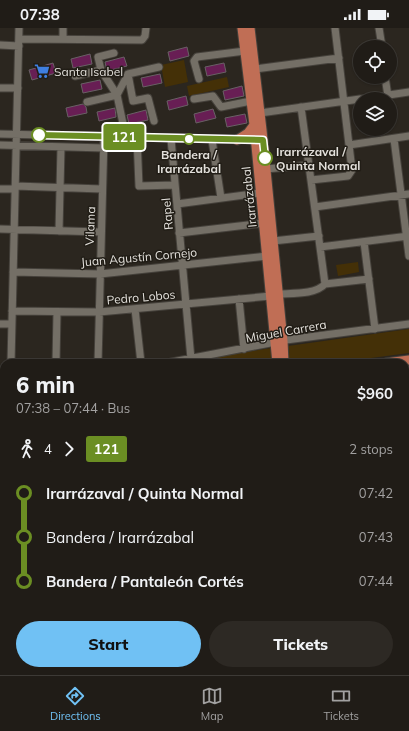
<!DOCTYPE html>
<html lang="en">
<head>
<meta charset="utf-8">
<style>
  body { margin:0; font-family:Mulish,sans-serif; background:#2d2924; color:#f1f3f6; height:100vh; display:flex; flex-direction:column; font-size:15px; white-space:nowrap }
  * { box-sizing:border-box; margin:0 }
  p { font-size:13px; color:#a2a1a1 }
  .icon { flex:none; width:22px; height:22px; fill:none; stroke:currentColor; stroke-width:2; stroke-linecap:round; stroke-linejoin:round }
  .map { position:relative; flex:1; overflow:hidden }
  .side { position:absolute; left:0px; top:331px; width:409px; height:316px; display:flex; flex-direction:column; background:#201c17; border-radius:12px 12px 0 0; box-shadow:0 1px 3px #0004,0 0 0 1px #3d3a36 }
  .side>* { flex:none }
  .badge { padding:0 8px; border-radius:3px; font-size:14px; line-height:26px }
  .fabs { position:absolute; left:353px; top:12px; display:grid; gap:8px }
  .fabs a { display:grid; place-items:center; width:44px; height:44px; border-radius:50%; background:#201c17; box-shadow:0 1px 3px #0004,0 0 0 1px #3d3a36; font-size:20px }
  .map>.badge { position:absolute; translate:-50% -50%; box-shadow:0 0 0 2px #fff }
  .legs { display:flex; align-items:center; gap:6px; height:44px; padding:0 16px; font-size:13px }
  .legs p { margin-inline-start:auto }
  .summary { display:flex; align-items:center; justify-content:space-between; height:68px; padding:0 16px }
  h1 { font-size:22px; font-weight:800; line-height:30px }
  .button { display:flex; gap:8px; margin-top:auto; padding:8px 16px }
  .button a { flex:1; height:46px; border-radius:24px; background:#70c1f4; color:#111; font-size:16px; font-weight:800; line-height:46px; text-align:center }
  .button a+a { background:#2d2924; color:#f1f3f6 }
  ul { padding:0 16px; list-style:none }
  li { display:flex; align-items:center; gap:14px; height:44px; font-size:15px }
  li i { display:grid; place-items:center; width:6px; height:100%; margin:0 5px; background:currentColor }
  li i::after { content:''; width:10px; height:10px; margin:-5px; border:3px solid; border-radius:50%; background:#201c17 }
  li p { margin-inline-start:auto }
  li:first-child i { background:linear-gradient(#0000 50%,currentColor 0) }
  li:last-child i { background:linear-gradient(currentColor 50%,#0000 0) }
  .status { display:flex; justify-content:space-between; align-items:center; height:28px; padding:0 20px; background:#201c17; direction:ltr }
  .status svg { height:11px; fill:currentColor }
  .tab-bar { display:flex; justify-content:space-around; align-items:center; height:56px; border-top:1px solid #3d3a36; background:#201c17; font-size:11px; color:#a2a1a1 }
  .tab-bar a { display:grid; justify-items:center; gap:2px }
  .tab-bar .current { color:#70c1f4 }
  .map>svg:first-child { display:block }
  .green { fill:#443007 }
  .building { fill:#681e54; stroke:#696065 }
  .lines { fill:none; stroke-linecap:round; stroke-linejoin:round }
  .minor-casing { stroke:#45413b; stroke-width:9 }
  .major-casing { stroke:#45413b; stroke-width:11 }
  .minor { stroke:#746f66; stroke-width:7 }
  .major { stroke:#c06e55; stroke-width:9 }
  .rail { stroke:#8b8781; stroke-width:1.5; stroke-dasharray:6 3; stroke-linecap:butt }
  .line-1-casing { stroke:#fff; stroke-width:9 }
  .line-1 { stroke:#6b8e23; stroke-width:6 }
  .stop-1-dot { fill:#fff; stroke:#6b8e23; stroke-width:2 }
  .labels { text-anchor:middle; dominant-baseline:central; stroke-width:3; stroke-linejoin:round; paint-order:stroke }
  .poi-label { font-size:12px; fill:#e3e0db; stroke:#211d16; text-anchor:start }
  .stop-label { font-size:12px; font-weight:bold; fill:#e3e0db; stroke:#211d16; text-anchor:start }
  .street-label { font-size:12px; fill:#e3e0db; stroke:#211d16 }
</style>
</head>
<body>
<div class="status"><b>07:38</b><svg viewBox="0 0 49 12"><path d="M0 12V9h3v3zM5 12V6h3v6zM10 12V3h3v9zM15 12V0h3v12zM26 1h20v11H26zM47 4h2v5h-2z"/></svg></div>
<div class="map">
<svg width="409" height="647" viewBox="0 0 409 647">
  <rect width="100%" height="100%" fill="#2b261f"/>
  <path class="green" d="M184,32L188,54L165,59L161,37Z
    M227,49L229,59L189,68L187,58Z
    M358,234L359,244L338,248L336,237Z
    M409,301V325L333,335H289L287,331L288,318Z
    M271,320L273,331L272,335H177Z"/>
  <path class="building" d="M187,19L189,28L170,33L168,24Z
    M90,26L92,36L73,40L71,31Z
    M124,29L127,38L107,43L105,34Z
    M53,35L56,45L32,52L29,42Z
    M224,35L226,44L207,48L205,39Z
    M160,46L162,55L143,59L141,50Z
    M100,52L102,61L83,65L81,56Z
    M242,58L244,68L225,72L223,63Z
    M186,68L188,77L169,82L167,73Z
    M83,76L86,79L87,85L68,89L66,80Z
    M115,80L116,89L99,93L97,84Z
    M213,81L216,90L196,95L194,86Z
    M146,82L148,92L129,96L127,87Z
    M245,86L247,95L227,99L225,90Z"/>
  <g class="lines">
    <g class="minor-casing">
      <path id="minor" d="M379,0L382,19
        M19,11L142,12L145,8L146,0
        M63,11V0
        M0,17L19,18
        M114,25L98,29L101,42L117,67L126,110
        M255,41L339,30
        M128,46L133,73L148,70L154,93
        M75,48L101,42
        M385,49L388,68
        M199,51L194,33L197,29L245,23
        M0,60H18
        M194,71L213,68L221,79L251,73
        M362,71L409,64
        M87,74L117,67L128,46L159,39
        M301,79L325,256
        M260,85L360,71
        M0,106L260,112
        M137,110L139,158L175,157
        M171,111L191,331
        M394,111L409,228
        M212,112L221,170
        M0,117L104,120
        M349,117L409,108
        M266,141L309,137
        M311,152L348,148L352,142L335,0
        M15,158L102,161
        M0,161H15
        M177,176L260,165
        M315,179L409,166
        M0,201L101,204
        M59,203L61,119
        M179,205L264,195
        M273,213L319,208
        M364,214L375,301
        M320,219L409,208
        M13,244L100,246L267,228
        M278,266C292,265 315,267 325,256L369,251
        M239,271L244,321
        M135,281L141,335
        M12,283L99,284L271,268
        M0,296H12
        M11,335L19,0
        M56,335L57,284
        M98,335L104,109
        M167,335L286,312L409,296
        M0,355H4
        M4,386V395
        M0,488L4,466
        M0,501H4
        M405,530H409
        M0,644L4,647
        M63,647L82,644"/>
    </g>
    <g class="major-casing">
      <path id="major" d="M242,0L254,97L277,335
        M250,0L262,102L283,313L284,335
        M237,112L248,105L254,97
        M386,335L409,332
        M0,380L4,379
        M405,557L409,554
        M301,643L302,647
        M309,643L310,647
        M276,647L282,643"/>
    </g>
    <use href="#minor" class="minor"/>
    <use href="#major" class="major"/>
    <path class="rail" d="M0,513H4
      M405,540H409"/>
  </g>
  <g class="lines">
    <g class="line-1-casing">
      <path id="line-1" d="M39,107L263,112L265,130"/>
    </g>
    <use href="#line-1" class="line-1"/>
  </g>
  <defs>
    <g id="supermarket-bare" transform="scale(1.2)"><path d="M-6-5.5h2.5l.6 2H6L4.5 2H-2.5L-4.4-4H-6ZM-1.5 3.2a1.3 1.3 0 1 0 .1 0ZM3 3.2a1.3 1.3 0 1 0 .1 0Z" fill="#3f7fe0" stroke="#211d16" stroke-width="2.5" paint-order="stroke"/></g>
  </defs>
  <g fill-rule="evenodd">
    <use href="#supermarket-bare" x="42" y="43"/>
  </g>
  <g class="stop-1-dot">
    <circle cx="39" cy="107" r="7"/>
    <circle cx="189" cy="111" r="5"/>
    <circle cx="265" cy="130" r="7"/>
  </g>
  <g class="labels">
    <g class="poi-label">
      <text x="54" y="43">Santa Isabel</text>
    </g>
    <g class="stop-label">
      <text x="276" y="123">Irarrázaval /<tspan x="276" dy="14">Quinta Normal</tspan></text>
      <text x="189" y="126" text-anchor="middle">Bandera /<tspan x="189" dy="14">Irarrázabal</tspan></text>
    </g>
    <g class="street-label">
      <text transform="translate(249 169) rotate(-96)">Irarrázabal</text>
      <text transform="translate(167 186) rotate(-95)">Rapel</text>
      <text transform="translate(90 198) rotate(-88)">Vilama</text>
      <text transform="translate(139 229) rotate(-5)">Juan Agustín Cornejo</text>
      <text transform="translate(141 269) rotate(-5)">Pedro Lobos</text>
      <text transform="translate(286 303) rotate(-10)">Miguel Carrera</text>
    </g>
  </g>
</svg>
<div class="fabs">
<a><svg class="icon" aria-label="locate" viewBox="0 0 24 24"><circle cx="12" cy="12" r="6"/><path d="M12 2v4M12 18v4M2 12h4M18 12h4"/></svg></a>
<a><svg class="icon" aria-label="layers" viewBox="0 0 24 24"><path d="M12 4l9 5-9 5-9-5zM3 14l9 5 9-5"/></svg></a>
</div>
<b class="badge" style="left:124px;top:109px;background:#6b8e23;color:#fff">121</b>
<section class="side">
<div class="summary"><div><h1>6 min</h1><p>07:38 – 07:44 · Bus</p></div><b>$960</b></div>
<div class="legs"><svg class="icon" aria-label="walk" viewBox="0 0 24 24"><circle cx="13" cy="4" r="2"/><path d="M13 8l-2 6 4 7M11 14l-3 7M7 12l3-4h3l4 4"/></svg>4<svg class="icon" aria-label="forward" viewBox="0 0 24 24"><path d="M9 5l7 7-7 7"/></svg><b class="badge" style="background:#6b8e23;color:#fff">121</b><p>2 stops</p></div>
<ul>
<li><i style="color:#6b8e23"></i><b>Irarrázaval / Quinta Normal</b><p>07:42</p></li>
<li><i style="color:#6b8e23"></i><span>Bandera / Irarrázabal</span><p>07:43</p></li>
<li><i style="color:#6b8e23"></i><b>Bandera / Pantaleón Cortés</b><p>07:44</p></li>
</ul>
<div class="button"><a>Start</a><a>Tickets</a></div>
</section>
</div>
<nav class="tab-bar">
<a class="current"><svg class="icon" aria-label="directions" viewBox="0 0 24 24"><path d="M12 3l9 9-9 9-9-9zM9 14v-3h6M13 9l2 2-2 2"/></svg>Directions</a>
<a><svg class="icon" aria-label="map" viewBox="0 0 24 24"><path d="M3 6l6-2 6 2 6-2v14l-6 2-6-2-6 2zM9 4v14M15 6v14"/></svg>Map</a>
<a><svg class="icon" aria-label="tickets" viewBox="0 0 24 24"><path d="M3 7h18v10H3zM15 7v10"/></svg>Tickets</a>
</nav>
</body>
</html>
